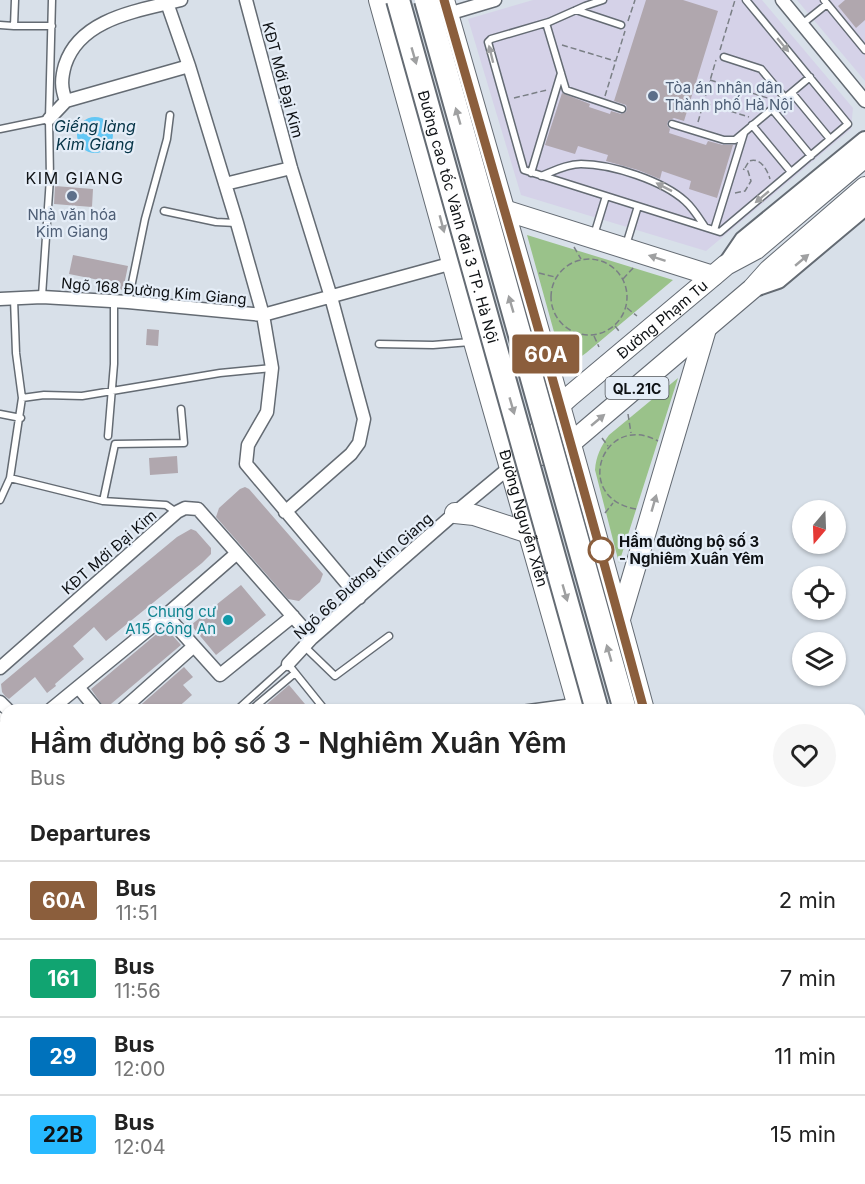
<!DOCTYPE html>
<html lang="en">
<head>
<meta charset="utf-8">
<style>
  body { margin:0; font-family:Inter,sans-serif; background:#f6f6f6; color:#222; height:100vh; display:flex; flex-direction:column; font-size:22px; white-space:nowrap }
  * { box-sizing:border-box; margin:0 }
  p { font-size:20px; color:#767676 }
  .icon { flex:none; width:33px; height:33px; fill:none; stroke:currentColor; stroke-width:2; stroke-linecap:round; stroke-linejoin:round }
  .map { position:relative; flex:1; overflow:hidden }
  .side { position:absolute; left:0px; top:704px; width:866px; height:482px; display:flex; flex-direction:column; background:#fff; border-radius:18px 18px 0 0; box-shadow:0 2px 4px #0004 }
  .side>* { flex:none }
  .badge { padding:0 12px; border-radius:4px; font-size:21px; line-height:39px }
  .needle { width:39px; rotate:199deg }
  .controls { position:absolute; left:792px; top:500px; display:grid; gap:12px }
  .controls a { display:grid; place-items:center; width:54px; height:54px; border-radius:50%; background:#fff; box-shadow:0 2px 4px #0004; font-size:30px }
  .map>.badge { position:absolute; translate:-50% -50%; box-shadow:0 0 0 3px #fff }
  h2 { padding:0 30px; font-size:22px; line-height:54px }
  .round { display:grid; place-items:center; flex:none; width:63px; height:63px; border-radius:32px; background:#f6f6f6 }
  .headline { display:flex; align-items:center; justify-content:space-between; height:102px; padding:0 30px }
  h1 { font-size:28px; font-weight:600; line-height:45px }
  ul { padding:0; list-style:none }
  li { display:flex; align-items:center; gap:18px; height:78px; padding:0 30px; border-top:2px solid #e0e0e0 }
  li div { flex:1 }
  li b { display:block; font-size:22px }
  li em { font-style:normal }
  li .badge { min-width:66px; font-weight:700; text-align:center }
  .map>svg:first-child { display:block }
  .commercial { fill:#d5d2e8 }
  .green { fill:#9ac28a }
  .water { fill:#63c7f5 }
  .building { fill:#b0a7ae }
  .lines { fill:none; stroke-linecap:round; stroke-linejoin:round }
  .service-casing { stroke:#646b73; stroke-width:9 }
  .minor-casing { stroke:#646b73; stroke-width:15 }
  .tertiary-casing { stroke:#646b73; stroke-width:18 }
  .secondary-casing { stroke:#646b73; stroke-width:20 }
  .primary-casing { stroke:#646b73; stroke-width:22 }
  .trunk-casing { stroke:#646b73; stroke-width:22 }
  .motorway-casing { stroke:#646b73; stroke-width:26 }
  .path { stroke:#7a7f85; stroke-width:1.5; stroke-dasharray:6 3; stroke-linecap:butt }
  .service { stroke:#fff; stroke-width:6 }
  .minor { stroke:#fff; stroke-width:12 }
  .tertiary { stroke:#fff; stroke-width:15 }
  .secondary { stroke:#fff; stroke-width:16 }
  .primary { stroke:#fff; stroke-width:20 }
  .trunk { stroke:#fff; stroke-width:20 }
  .motorway { stroke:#fff; stroke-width:22 }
  .motorway-bridge-casing { stroke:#646b73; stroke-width:26; stroke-linecap:butt }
  .motorway-bridge { stroke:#fff; stroke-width:22 }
  .oneway { fill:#9fa0a1 }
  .line-casing { stroke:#fff; stroke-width:14 }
  .line { stroke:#8b5e3c; stroke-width:9 }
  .service-dot { fill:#5c6f8a; stroke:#e5edf7; stroke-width:2 }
  .stop-dot { fill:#fff; stroke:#8b5e3c; stroke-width:3 }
  .culture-dot { fill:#0f9aa8; stroke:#e5edf7; stroke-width:2 }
  .labels { text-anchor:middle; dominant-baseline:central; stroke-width:4.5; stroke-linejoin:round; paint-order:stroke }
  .shield { fill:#e5edf7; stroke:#4e5358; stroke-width:1.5 }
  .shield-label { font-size:14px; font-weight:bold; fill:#0e1114 }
  .street-label { font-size:15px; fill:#0e1114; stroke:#e5edf7 }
  .service-label { font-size:15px; fill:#4e5e75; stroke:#e5edf7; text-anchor:start }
  .stop-label { font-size:15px; font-weight:bold; fill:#0e1114; stroke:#e5edf7; text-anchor:start }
  .culture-label { font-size:15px; fill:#0d838f; stroke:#e5edf7; text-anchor:end }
  .water-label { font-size:16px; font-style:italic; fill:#053447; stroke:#e5edf7 }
  .neighbourhood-label { font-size:16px; letter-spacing:1.5px; fill:#0e1114; stroke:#e5edf7 }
</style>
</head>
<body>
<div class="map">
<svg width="865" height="1184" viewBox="0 0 865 1184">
  <rect width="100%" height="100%" fill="#d8e0e9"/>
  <path class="commercial" d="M533,0H762L853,108L851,129L706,251L521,195L468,19Z
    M797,0H865V81Z"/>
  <path class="green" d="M527,235L673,280L586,353L575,361L567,362L561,357Z
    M678,378L619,563L595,470C596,456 601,446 609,435Z"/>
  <path class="water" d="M77 135a18 18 0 1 1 36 0a18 18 0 1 1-36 0Z"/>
  <path class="building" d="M646,0H683L718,11L684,121L674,118L668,121L667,125L670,129L669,133L706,145L708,141L723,145H733L717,198L689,189L691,181L662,171L660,179L638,170L606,161L608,155L578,146L575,154L545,145L562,93L590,104L589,107L610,114L611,111L621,114L626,112L627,109L626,105L614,101Z
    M845,0H865V20L856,28L838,6Z
    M55,186L93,189L92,207L54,204Z
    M73,255L128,266L123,290L113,288L114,283L69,274Z
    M147,329L159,330L158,346L146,345Z
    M177,456L178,473L150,475L149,458Z
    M245,487L249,489L323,574L320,582L299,601L288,599L216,517L219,508L240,489Z
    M191,529L196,531L211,548V554L202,563L106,641L94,627L73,646L84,659L55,684L56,686L47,693L35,677L9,699L5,696L2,692L1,684L125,580L177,537Z
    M241,585L266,615L216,655L191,625Z
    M165,627L181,645L105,709L91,689Z
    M184,667L193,677L183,685L192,695L175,710H135Z
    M289,685L310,710H260Z"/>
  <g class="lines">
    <g class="service-casing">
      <path id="service" d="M15,0L14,26H52
        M603,0L585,6L549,22L491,39L488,42L524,170L720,232L848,124L746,0
        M824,0L865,50
        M576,10L621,25
        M546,23L566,90L622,109
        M802,24L827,4
        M0,25L14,26
        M724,57L761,69L785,98
        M792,93L830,139
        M772,109L811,156
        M672,124L724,140H735L810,77
        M752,125L791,172
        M0,129L49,119
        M531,173L561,73
        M541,176C554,171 567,164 581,164C612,164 663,181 685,201C693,208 699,218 705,227
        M164,211L216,222L236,223
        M714,230L744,133
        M594,235L606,196
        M626,245L638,206
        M42,296L50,178L49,119L52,0
        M128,302L145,219L167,139L170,115
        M379,344L433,345L470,342
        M22,398L44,395L82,396L220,373L272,368
        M0,414L21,418
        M108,436L114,364V302
        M10,478L103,501L166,505L176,512
        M0,500L10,478L22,398L16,353L14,299
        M103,501L115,444L184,443L181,409
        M305,647L335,676L389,636
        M237,710L288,664L325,710
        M251,710L295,673
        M514,710L573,702
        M0,716L6,722
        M0,738L6,732
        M0,769L6,763
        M0,880L6,877
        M0,965L6,964
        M0,1137L6,1136
        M0,1170L6,1169
        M203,1179L216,1184
        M322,1179L337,1184
        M412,1179L426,1184
        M522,1179L535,1184
        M69,1184H70
        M181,1184L182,1179
        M645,1184L647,1179"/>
    </g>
    <g class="minor-casing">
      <path id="minor" d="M166,0L189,66L237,223L263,315L272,368L267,412L248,445L246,464L359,598
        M181,0C138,11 80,18 65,65C61,79 61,88 66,101L189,66
        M246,0L291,168L331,297L364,419L359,443L351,454L285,512
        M782,0L865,101
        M448,14L495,0
        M49,119L66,101
        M225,184L291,168
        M0,299L42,297L128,302L263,315L453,263
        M166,615L220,675L293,616
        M288,664L312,638L463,506L510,467
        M0,668L177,512L185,508L198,509L312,638
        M78,687L97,710
        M0,702L8,710
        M50,710L166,615L236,554
        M122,710L194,646
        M0,914L6,912
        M0,1063L6,1061
        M860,1139L865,1138
        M299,1184L301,1179
        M574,1184L576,1179"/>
    </g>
    <g class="tertiary-casing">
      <path id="tertiary" d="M860,1046L865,1044"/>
    </g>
    <g class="secondary-casing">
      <path id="secondary" d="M726,265L743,240L865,140
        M752,289L778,280L865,207"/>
    </g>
    <g class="primary-casing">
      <g id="primary">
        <path id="s1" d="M379,0L474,342L579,710"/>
        <path d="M444,0C512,236 580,472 644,710"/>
        <path d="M455,513L474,515L529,533"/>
        <path d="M712,1179L713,1184"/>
        <path d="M775,1179L777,1184"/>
      </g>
    </g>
    <g class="trunk-casing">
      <g id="trunk">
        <path d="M504,210L713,276"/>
        <path d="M513,466L572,442L752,289L769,270L865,187"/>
        <path id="s2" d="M510,467L560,405L570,396L713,276L726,265L756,249L865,157"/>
        <path d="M620,619L706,329"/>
      </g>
    </g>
    <g class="motorway-casing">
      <path id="motorway" d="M730,1179L731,1184
        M758,1179L759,1184"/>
    </g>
    <path class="path" d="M628,21L635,0
      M562,45L615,61
      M720,50L735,0
      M710,80L771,99
      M605,96L625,31
      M514,98L547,90
      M705,103L749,117
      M698,122L716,60
      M745,168L749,161C760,157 767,169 770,179
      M735,193L745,191L751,181L748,171L743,169
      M574,247L581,259
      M551 297a38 38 0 1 1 76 0a38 38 0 1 1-76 0Z
      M539,273L555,277
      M623,279L634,267
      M627,308L637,316
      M615,326L619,331
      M594,336L599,347
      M628,414L631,433
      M602,438L608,446
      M636,509C571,498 603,411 658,441
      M605,513L613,503"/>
    <use href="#service" class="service"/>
    <use href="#minor" class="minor"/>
    <use href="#tertiary" class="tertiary"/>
    <use href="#secondary" class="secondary"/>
    <use href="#primary" class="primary"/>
    <use href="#trunk" class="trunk"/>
    <use href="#motorway" class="motorway"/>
    <g class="motorway-bridge-casing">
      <g id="motorway-bridge">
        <path id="s3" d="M398,0L597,710"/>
        <path d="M426,0L625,710"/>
      </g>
    </g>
    <use href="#motorway-bridge" class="motorway-bridge"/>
  </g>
  <defs><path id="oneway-solid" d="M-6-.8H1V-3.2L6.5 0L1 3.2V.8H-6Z" transform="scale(1.5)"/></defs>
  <g class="oneway">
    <use href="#oneway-solid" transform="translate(783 45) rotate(50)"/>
    <use href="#oneway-solid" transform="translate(491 54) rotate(-104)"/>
    <use href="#oneway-solid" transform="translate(414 56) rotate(74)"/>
    <use href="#oneway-solid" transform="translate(458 116) rotate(-106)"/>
    <use href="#oneway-solid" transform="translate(664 187) rotate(-153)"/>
    <use href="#oneway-solid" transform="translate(762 197) rotate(140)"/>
    <use href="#oneway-solid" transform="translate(442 224) rotate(75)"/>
    <use href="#oneway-solid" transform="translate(657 258) rotate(-162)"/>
    <use href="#oneway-solid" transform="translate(802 260) rotate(-40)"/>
    <use href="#oneway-solid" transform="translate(511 304) rotate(-106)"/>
    <use href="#oneway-solid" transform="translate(512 406) rotate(74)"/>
    <use href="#oneway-solid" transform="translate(598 420) rotate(-40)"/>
    <use href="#oneway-solid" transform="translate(654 503) rotate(-74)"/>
    <use href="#oneway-solid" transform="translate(565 593) rotate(74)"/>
    <use href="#oneway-solid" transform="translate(609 653) rotate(-106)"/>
  </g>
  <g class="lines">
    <g class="line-casing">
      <path id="line" d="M444,0C512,236 580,472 644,710"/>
    </g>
    <use href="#line" class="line"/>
  </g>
  <g class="service-dot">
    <circle cx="653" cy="96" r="6"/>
    <circle cx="72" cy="196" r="6"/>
  </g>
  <circle class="stop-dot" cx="601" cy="550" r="12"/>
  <circle class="culture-dot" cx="228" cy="620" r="6"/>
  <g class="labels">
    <rect class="shield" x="605.5" y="377" width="63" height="22" rx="4.5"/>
    <g class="shield-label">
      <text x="637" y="388">QL.21C</text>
    </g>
    <g class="street-label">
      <text transform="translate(283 80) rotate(75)">KĐT Mới Đại Kim</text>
      <text stroke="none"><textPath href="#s3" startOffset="225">Đường cao tốc Vành đai 3 TP. Hà Nội</textPath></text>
      <text transform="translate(154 291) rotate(5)">Ngõ 168 Đường Kim Giang</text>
      <text stroke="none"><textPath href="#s2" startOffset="213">Đường Phạm Tu</textPath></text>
      <text stroke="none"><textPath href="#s1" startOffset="538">Đường Nguyễn Xiển</textPath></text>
      <text transform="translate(109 552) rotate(-41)">KĐT Mới Đại Kim</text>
      <text transform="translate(363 576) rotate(-42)">Ngõ 66 Đường Kim Giang</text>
    </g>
    <g class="service-label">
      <text x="665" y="87">Tòa án nhân dân<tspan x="665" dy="17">Thành phố Hà Nội</tspan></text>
      <text x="72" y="214" text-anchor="middle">Nhà văn hóa<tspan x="72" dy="17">Kim Giang</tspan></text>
    </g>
    <g class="stop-label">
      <text x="619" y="541">Hầm đường bộ số 3<tspan x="619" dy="17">- Nghiêm Xuân Yêm</tspan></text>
    </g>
    <g class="culture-label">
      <text x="216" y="611">Chung cư<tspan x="216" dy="17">A15 Công An</tspan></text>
    </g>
    <g class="water-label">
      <text x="95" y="126">Giếng làng<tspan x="95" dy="18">Kim Giang</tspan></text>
    </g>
    <g class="neighbourhood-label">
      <text x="75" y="178">KIM GIANG</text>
    </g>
  </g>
</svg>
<div class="controls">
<a><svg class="needle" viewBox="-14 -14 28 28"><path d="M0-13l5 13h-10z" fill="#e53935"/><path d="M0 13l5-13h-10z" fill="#767676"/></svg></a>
<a><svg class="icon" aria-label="locate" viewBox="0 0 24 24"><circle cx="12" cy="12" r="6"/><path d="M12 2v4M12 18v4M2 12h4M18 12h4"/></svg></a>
<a><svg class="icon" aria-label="layers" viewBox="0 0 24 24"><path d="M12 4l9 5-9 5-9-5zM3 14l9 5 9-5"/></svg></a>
</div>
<b class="badge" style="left:546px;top:354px;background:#8b5e3c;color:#fff">60A</b>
<section class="side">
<div class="headline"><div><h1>Hầm đường bộ số 3 - Nghiêm Xuân Yêm</h1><p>Bus</p></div><a class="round"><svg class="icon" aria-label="heart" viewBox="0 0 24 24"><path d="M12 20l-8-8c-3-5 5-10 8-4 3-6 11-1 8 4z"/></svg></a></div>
<h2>Departures</h2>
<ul>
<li><span class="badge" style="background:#8b5e3c;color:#fff">60A</span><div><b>Bus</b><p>11:51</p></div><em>2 min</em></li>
<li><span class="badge" style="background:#11a471;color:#fff">161</span><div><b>Bus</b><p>11:56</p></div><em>7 min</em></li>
<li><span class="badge" style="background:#0072bc;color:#fff">29</span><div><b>Bus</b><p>12:00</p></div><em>11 min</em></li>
<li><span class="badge" style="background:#27baff;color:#111">22B</span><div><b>Bus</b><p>12:04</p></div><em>15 min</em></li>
</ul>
</section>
</div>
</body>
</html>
